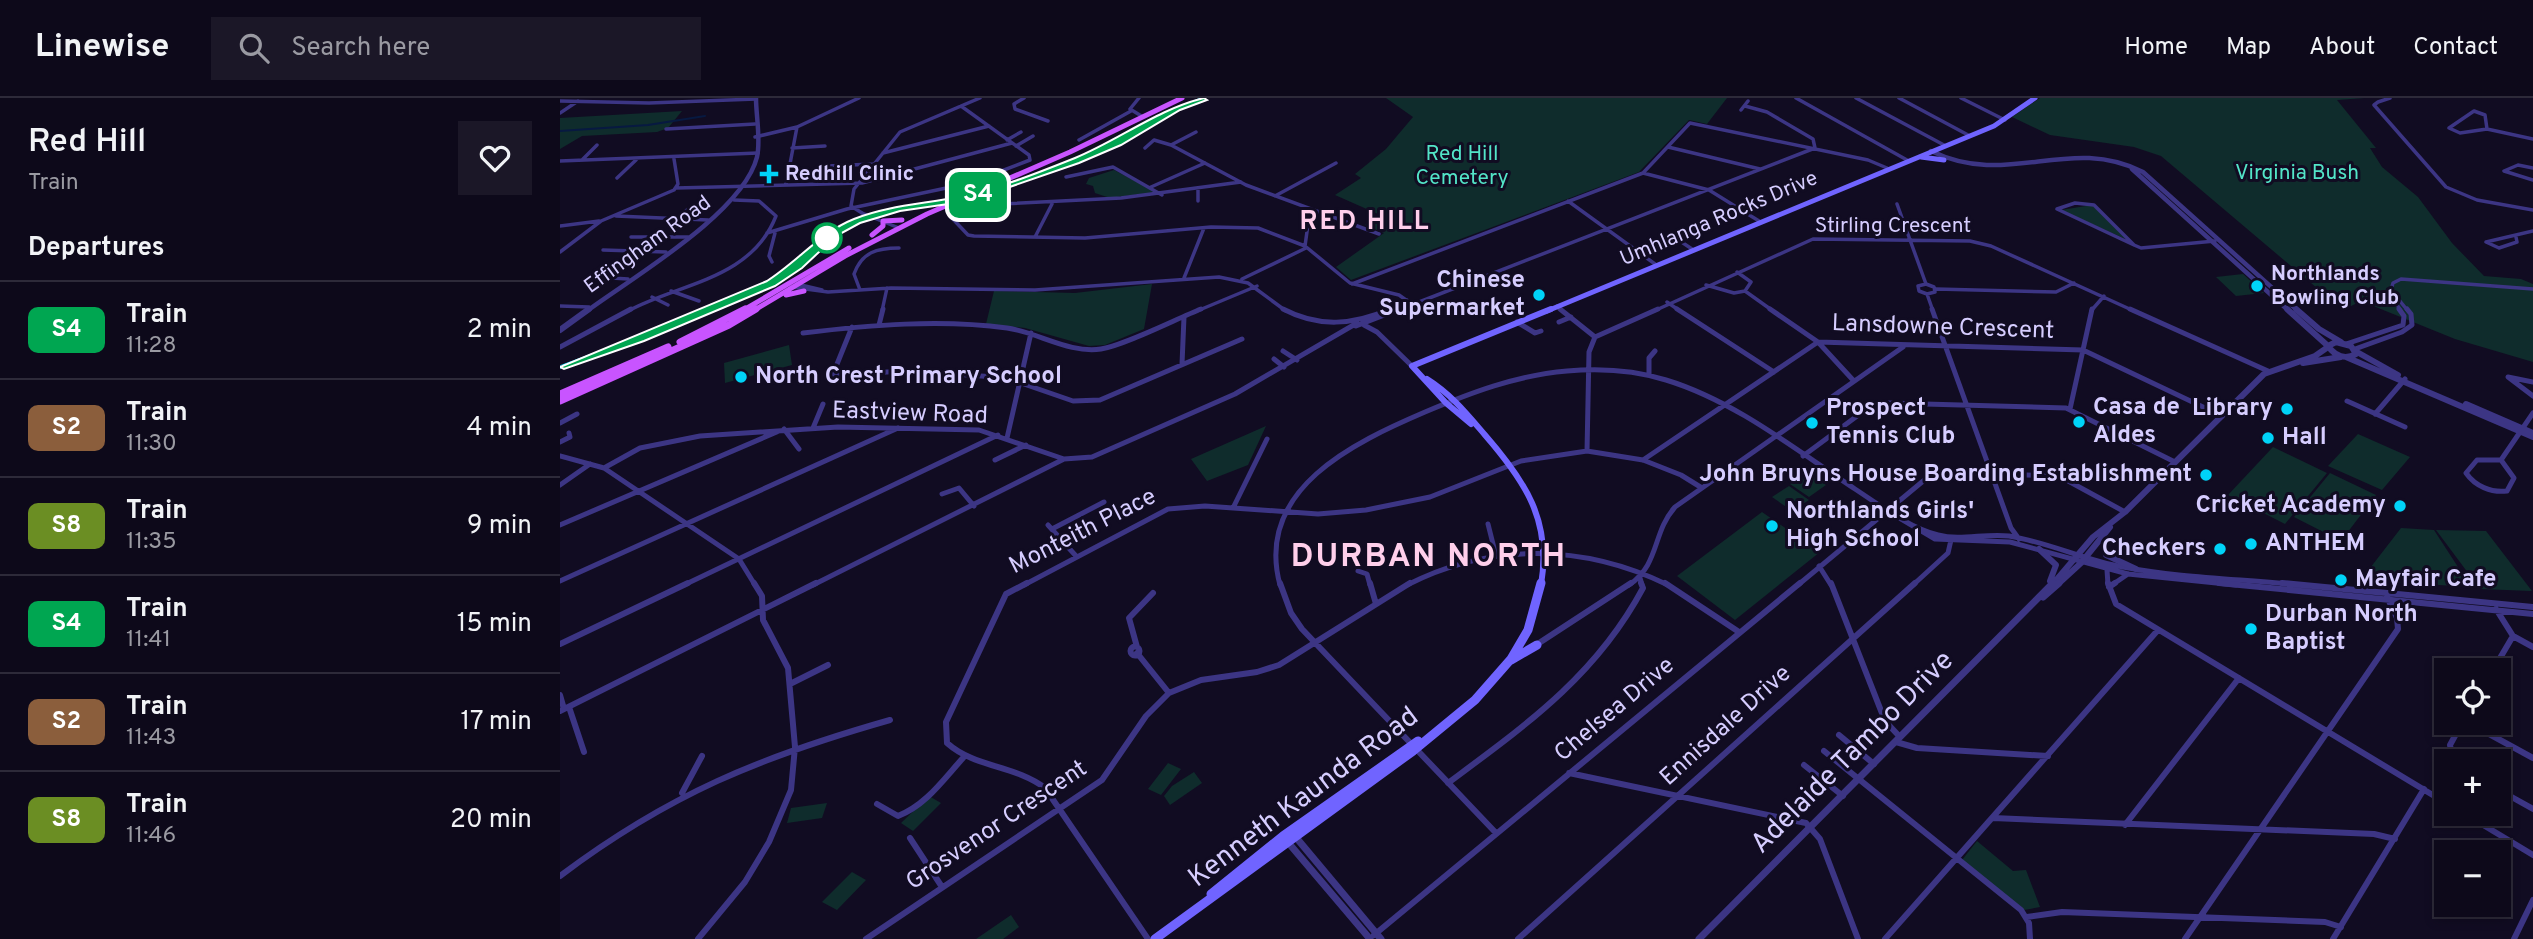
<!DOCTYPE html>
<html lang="en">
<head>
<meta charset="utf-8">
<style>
  body { margin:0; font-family:Overpass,sans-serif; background:#1b1727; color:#f1f3f6; height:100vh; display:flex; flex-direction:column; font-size:26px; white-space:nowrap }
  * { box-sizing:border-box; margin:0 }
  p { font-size:23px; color:#9a9aa2 }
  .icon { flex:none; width:38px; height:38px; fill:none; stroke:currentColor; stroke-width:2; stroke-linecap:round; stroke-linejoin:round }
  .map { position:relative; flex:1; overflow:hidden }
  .drawer { display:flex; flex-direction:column; background:#0d091a; width:560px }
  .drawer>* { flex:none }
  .badge { padding:0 14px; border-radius:10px; font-size:24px; line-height:46px }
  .controls { position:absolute; left:1874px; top:560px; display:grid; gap:14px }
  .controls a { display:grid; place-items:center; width:77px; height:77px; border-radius:0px; background:#0d091a; box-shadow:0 4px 10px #0003,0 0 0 2px #2d2a39; font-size:35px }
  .map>.badge { position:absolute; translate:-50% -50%; box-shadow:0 0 0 4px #fff }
  h2 { padding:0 28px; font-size:26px; line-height:63px }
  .round { display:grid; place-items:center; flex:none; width:74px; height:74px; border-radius:0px; background:#1b1727 }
  .headline { display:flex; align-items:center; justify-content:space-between; height:119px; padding:0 28px }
  h1 { font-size:33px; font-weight:600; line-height:52px }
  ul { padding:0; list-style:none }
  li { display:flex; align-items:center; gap:21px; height:98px; padding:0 28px; border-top:2px solid #2d2a39 }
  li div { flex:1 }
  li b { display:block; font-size:26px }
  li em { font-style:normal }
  li .badge { min-width:77px; font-weight:700; text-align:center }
  header { display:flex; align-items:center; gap:42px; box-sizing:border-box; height:98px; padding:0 35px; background:#0d091a; border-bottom:2px solid #2d2a39 }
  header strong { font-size:33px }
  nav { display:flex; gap:38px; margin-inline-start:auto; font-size:24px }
  .search { width:490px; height:63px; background:#1b1727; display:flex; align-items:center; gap:18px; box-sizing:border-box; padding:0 24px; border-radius:0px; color:#9a9aa2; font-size:26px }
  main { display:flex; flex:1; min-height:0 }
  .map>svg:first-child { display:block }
  .green { fill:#0f2c2c }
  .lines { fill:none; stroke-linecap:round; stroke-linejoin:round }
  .stream { stroke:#071941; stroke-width:2 }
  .minor-far2 { stroke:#3c3584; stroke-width:3.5 }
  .minor-far1 { stroke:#3c3584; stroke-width:5 }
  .minor { stroke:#3c3584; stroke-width:6 }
  .tertiary-far2 { stroke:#3c3584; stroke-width:4.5 }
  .tertiary-far1 { stroke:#3c3584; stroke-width:6 }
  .tertiary { stroke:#3c3584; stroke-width:7 }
  .secondary-far2 { stroke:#7064ff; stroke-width:5 }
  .secondary-far1 { stroke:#7064ff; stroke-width:6 }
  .secondary { stroke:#7064ff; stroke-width:9 }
  .primary-far1 { stroke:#c854ff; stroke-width:5 }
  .primary { stroke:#c854ff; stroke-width:7 }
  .rail-casing { stroke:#00d3f8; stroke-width:3.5 }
  .rail { stroke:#110c22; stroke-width:2; stroke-dasharray:3.5; stroke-linecap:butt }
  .minor-bridge { stroke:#3c3584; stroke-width:3.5 }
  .line { fill:#00a651; stroke:#fff; stroke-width:2 }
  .poi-dot { fill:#00d3f8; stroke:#110c22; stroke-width:2.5 }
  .stop-dot { fill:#fff; stroke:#00a651; stroke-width:3.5 }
  .labels { text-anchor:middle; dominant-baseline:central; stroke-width:6; stroke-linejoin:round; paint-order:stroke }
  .far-park-label { font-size:21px; fill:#53e5c8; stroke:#110c22 }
  .far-poi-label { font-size:21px; font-weight:bold; fill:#d6cdff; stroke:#110c22; text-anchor:start }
  .far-street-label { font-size:21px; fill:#d6cdff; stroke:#110c22 }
  .poi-label { font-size:24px; font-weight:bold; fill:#d6cdff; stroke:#110c22; text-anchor:start }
  .street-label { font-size:24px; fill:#d6cdff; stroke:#110c22 }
  .far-district-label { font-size:26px; font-weight:bold; letter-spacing:2px; fill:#ffcfeb; stroke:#110c22 }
  .near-street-label { font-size:28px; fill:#d6cdff; stroke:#110c22 }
  .district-label { font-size:32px; font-weight:bold; letter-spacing:2px; fill:#ffcfeb; stroke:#110c22 }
</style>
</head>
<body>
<header>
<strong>Linewise</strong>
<div class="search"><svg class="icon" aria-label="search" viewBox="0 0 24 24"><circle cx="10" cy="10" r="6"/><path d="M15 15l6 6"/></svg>Search here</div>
<nav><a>Home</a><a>Map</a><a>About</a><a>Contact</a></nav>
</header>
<main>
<section class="drawer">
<div class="headline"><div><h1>Red Hill</h1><p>Train</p></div><a class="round"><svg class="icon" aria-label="heart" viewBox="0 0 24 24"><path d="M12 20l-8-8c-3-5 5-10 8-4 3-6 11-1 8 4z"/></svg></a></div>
<h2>Departures</h2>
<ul>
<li><span class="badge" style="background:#00a651;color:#fff">S4</span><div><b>Train</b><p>11:28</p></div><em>2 min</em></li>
<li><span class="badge" style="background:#8b5e3c;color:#fff">S2</span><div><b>Train</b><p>11:30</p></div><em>4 min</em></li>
<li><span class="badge" style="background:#6b8e23;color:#fff">S8</span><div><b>Train</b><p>11:35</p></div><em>9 min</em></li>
<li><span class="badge" style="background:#00a651;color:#fff">S4</span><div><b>Train</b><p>11:41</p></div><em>15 min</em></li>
<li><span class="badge" style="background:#8b5e3c;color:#fff">S2</span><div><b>Train</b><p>11:43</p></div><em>17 min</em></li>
<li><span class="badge" style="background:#6b8e23;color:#fff">S8</span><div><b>Train</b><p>11:46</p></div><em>20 min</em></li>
</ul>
</section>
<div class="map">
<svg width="1973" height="841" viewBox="0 0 1973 841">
  <rect width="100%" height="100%" fill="#110c22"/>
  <path class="green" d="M826,0H1167L1147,26L1129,22L1079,74L791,182L776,169L824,135L805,127L818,116L775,97L801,80L795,76L826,51L853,19Z
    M1480,0H1805L1777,2L1816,50H1810L1822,69L1858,99L1892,145L1924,178L1961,181L1973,186V264L1895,241L1801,203L1791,208L1773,196H1764L1601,58L1574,49L1490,37L1452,19Z
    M122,13L108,30L97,34L22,38L0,51V20Z
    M554,72L596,94L550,100L535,95L533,88L526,86L529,80Z
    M1532,107L1572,144L1501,112Z
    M1683,176L1704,195L1676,198L1656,179Z
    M592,186L584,231L545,247L529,248L465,230L426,226L434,193L515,195Z
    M229,247L232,267L165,285L164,265Z
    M706,328L688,367L647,383L631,361Z
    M1798,336L1850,359L1822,392L1768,368Z
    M1713,349L1767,375L1725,426L1668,397Z
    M1247,374L1266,387L1249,399L1230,386Z
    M1770,375L1816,397L1781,443L1734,419Z
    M1229,388L1249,402L1232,413L1212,399Z
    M1202,414L1260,454L1175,522L1117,478Z
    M1841,430L1874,432L1911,489L1831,484L1826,475L1807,474Z
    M1876,432L1926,433L1972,493L1920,491Z
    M608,665L621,671L601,697L588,691Z
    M634,674L642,685L610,707L604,698L612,688Z
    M369,698L381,705L353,733L341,725Z
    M267,705L262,720L227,725L231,710Z
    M1417,743L1453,773L1466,772L1480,809L1464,812L1402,762Z
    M292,774L306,782L277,812L262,804Z
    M451,817L459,829L443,841H416Z"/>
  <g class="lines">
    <path class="stream" d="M0,33L88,27L145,18"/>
    <path class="minor-far2" d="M464,0L454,6L455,11L488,23
      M579,0L570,11L583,19
      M1236,0L1347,62
      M1296,0L1384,47
      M1339,0L1410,38
      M1401,0L1445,22
      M0,3L89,5L196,1
      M1818,4L1814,7L1886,89L1917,102L1973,112
      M1818,4L1830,0
      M1181,12L1188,3
      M1914,13L1925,17L1927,31L1900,35L1889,30Z
      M0,15L18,3
      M106,31L195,26
      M1927,31L1973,41
      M636,34L611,47L686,87L819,136
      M195,39L237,29
      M447,42L461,34
      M519,42L571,13
      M456,48L473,38
      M1108,49L1200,71
      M232,50L265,48
      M585,50L594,42L611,47
      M323,55L429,28
      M22,62L37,47
      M0,63L198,55
      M267,68L314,66
      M1973,70L1958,67L1944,73L1973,82
      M1083,75L1149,92L1199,123
      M506,79L553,69L602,97
      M57,80L76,62
      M681,84L561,100L421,107L399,111L390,118L408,137L414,138L525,140L651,129L698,130L745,148L790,185L839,197L853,207
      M226,87L237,29L299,0
      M591,89L645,65
      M116,90L302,85L452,45
      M638,92V103
      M715,98L776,65
      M1008,103L1095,166
      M1515,105L1534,107L1574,147L1497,111Z
      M1337,106L1366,186
      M302,115L291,108L294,91L340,34L420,0
      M56,118L148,122
      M314,120L339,130
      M116,121L128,111
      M0,128L39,123
      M207,135L287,111L410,85L470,62L469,57L401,8
      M71,139H128
      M475,139L492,106
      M1114,139L1132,151
      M1956,139L1957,144L1939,150L1926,144L1973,133
      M1574,147L1581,150L1655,143
      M745,148L750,112
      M43,152L106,154
      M0,154L41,123L114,92L118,86L114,61
      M212,164L209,158L215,135
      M36,176V179L68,181
      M624,180L644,130
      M682,181L746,150
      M237,186L262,192
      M792,186L1083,75L1130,25L1308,62L1327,70
      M1366,186L1374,189L1375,194L1367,196L1359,193L1358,188Z
      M1146,187L1174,195L1185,193L1191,184L1177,174
      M231,189L268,194L331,190L475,192L659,179L688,185L726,213
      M1376,191L1496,194L1514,185
      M300,192L294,176C302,154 317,150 339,150
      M1831,192L1848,213
      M111,193L139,203
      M1185,193L1213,213
      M1367,196L1373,213
      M92,199L108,207
      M1107,204L1120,213
      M0,208L29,209
      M997,208L1003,213
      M68,213C119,185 191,182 216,118L199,103L174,102
      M322,213L327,190
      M637,213L697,188
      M826,213L847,202
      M836,213L1255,50L1253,41L1207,14L1185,8
      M1094,213L1253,141L1410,143L1431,148L1574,213
      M1531,213L1544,198
      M1841,213L1830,196L1833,185L1841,181L1973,191"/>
    <path class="minor-far1" d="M723,211C759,230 793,227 830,211
      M1000,211L1035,239
      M1117,211L1214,274
      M1210,211L1258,244L1293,282
      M1372,211L1451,430L1459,441
      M1570,211L1708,273
      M957,224L975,235L981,233
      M999,224L1011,219
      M319,227L323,211
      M804,227L817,234L852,268
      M796,228L840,211
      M292,229L273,276L354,273L461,281
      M243,235C310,227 380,221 447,230C477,234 510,256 541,251C565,247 616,221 641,211
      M1786,246L1843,227L1844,218L1839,211
      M0,249L71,211
      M1795,251L1842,234L1852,227L1851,216L1847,211
      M723,253L737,262
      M714,261L724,269
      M622,266L624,219
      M1089,277V260L1095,253
      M1973,284L1948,279L1973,298
      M461,285L513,303L540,302L682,241
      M1787,303L1845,329
      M1510,311L1532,211
      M1815,316L1845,281
      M0,325L17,316
      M253,330L263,306
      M224,331L239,351
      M447,340L471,235
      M0,344L10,339L9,335
      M1027,353L1029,254L1035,239L1098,211
      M0,358L44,370L179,461L195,487
      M1243,358L1312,307L1328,305L1506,310L1615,364
      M435,362L466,347
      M1083,362L1258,244L1523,252L1662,318
      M1917,362H1941L1954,380L1947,393C1931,395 1915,388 1906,375Z
      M1941,362L1973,315
      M44,370L80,350L140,338L278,329L419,332L504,361L532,359L675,296L797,225
      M0,387L30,366
      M382,396L399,390L414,408
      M673,410L707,341
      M1326,412L1375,441L1450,444L1568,476L1676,487
      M928,426L936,458
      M0,427L219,333
      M488,427L516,458
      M492,431L544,404
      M1259,468L1271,487
      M1547,472L1548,487
      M798,473L807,476L810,487
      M1080,480L1082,487
      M0,483L338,330
      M124,487L438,337
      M253,487L504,361
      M464,487L608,411L645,408L758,416L806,412L870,399L961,363L1027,353L1083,362L1121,377L1142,390
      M720,487C694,391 795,344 865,314C910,295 957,277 1007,273C1040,270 1074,272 1106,282C1175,303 1236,352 1295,391C1321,408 1348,429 1378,437C1401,443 1425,435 1449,438C1488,444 1524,462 1563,469C1621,480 1682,481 1740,487
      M847,487C931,444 1024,446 1108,487
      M1069,487C1100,466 1092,435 1115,409L1343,249
      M1238,487L1374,374L1499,378L1565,414
      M1353,487L1388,455L1391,442
      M1552,487L1568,476"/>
    <path class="minor" d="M467,485L446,496L386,624L387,645C415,670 455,667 485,690L588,841
      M720,485L731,515L742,531L936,735
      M810,485L816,506
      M1105,485L1179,534
      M1271,485L1325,623L1340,639
      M1548,485L1556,506L1886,705
      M1659,485L1973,516
      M1722,485L1973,509
      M1549,489L1555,485
      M1936,511L1953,538L1973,549
      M0,546L128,485
      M976,547L1071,485
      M570.5 553a4.5 4.5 0 1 1 9 0a4.5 4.5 0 1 1-9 0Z
      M577,549L569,520L593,495
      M577,555L609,595
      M1933,572L1953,538
      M230,586L268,567
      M0,597L4,611
      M9,609L24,654
      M0,613L256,485
      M1909,625L1973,660
      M1279,637L1314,666
      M1336,644L1357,650L1488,658
      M1264,653L1461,812L1469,825L1470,841
      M1893,663L1890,647L1902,625
      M1244,667L1283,698
      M1009,675L1246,725L1260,741L1298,841
      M888,685C966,627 1036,578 1083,490L1081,485
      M1939,692L1973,711
      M122,695L142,658
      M1878,700L1886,685
      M317,706L338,718C366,707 383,682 403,660
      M1905,716L1973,757
      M1433,720L1814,736L1835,741
      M1565,727L1679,580
      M350,740L382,789
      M0,778C109,696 200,659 330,622
      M1467,819L1502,814L1765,824L1781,829
      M814,837L1240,485
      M138,841L185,784L209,744L231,692L235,649L228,570L203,522L202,498L194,485
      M306,841L542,682L586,618L609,595L641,582L697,574L719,567L850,485
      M958,841L1355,485
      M1325,841L1598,532
      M1625,841L1838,531L1837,520L1827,499
      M1773,841L1864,691
      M1954,841L1973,802"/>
    <path class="tertiary-far2" d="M1371,53C1449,91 1508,36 1583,74L1738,213
      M1572,71L1729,213
      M27,213C73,179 183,115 197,59C201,42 196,18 196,0"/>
    <path class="tertiary-far1" d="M1727,211L1768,248
      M1736,211L1759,231L1781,244
      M0,232L29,211
      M1776,244L1791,248L1796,256C1785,262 1775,258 1768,248Z
      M1797,254L1838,277
      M1786,259L1973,339
      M1743,265L1781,259
      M1906,306L1973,335
      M1543,439L1546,457L1576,471
      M1479,451L1496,467L1490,483
      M1492,487L1533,439L1565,414L1704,276L1755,258L1768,249
      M1497,487L1521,465L1550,429"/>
    <path class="tertiary" d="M1483,499L1499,485
      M734,737L821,841
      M726,742L810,841
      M1139,841L1493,485"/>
    <path class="secondary-far2" d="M1361,59L1384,62
      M987,213L1434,28L1475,0"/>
    <path class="secondary-far1" d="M867,281C891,296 907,316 925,337C965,383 992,423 981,487
      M911,326L886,305L852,268L991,211"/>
    <path class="secondary" d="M951,562L977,547
      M651,796L723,738L858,643
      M595,841L853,653L915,602L951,561L968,532L981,485"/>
    <path class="primary-far1" d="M312,137L323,128V123L342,122
      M226,197L244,193
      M182,213L289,150
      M193,213L285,158L367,116L510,54L622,0"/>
    <path class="primary" d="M120,244L185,211
      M0,296L108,249
      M0,303L169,227L196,211"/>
    <g class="rail-casing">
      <path id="rail" d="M432,92L534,57L608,15L644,0
        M0,269L162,209L221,180L284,129L320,114L357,107"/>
    </g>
    <use href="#rail" class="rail"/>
    <path class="minor-bridge" d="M302,115L314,120"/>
  </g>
  <path class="line" d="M644,0L647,2L620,12L561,47L519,65L409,103L340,113L300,125L276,138L242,170L215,188L84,243L4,271L0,269L207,183C237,164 261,134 294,121C329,107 366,106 403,98C440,90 480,74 515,60C559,42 598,11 644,0Z"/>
  <g class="poi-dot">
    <path d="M205.5 65.5h7v7h7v7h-7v7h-7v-7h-7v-7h7z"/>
    <circle cx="1697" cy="188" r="7"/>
    <circle cx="979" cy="197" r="7"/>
    <circle cx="181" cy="279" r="7"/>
    <circle cx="1727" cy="311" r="7"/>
    <circle cx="1519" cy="324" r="7"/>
    <circle cx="1252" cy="325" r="7"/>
    <circle cx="1708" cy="340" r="7"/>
    <circle cx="1646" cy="377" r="7"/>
    <circle cx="1840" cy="408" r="7"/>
    <circle cx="1212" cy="428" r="7"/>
    <circle cx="1691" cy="446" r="7"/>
    <circle cx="1660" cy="451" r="7"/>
    <circle cx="1781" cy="482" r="7"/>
    <circle cx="1691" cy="531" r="7"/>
  </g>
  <circle class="stop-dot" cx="267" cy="140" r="14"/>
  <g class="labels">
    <g class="far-park-label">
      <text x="902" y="56">Red Hill<tspan x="902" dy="24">Cemetery</tspan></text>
      <text x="1737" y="75">Virginia Bush</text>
    </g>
    <g class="far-poi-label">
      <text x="225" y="76">Redhill Clinic</text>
      <text x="1711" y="176">Northlands<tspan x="1711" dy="24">Bowling Club</tspan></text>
    </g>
    <g class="far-street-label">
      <text transform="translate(1159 121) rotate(-23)">Umhlanga Rocks Drive</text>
      <text x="1333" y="128">Stirling Crescent</text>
      <text transform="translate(88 147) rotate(-36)">Effingham Road</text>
    </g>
    <g class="poi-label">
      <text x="965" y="183" text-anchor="end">Chinese<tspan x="965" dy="28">Supermarket</tspan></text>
      <text x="195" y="279">North Crest Primary School</text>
      <text x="1533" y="310">Casa de<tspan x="1533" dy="28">Aldes</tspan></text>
      <text x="1266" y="311">Prospect<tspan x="1266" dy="28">Tennis Club</tspan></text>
      <text x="1713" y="311" text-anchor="end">Library</text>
      <text x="1722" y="340">Hall</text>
      <text x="1632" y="377" text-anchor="end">John Bruyns House Boarding Establishment</text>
      <text x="1826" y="408" text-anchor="end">Cricket Academy</text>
      <text x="1226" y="414">Northlands Girls'<tspan x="1226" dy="28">High School</tspan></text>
      <text x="1705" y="446">ANTHEM</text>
      <text x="1646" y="451" text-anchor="end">Checkers</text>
      <text x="1795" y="482">Mayfair Cafe</text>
      <text x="1705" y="517">Durban North<tspan x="1705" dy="28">Baptist</tspan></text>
    </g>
    <g class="street-label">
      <text transform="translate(1383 230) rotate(2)">Lansdowne Crescent</text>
      <text transform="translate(350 316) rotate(2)">Eastview Road</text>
      <text transform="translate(523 434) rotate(-27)">Monteith Place</text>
      <text transform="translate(1055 612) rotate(-40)">Chelsea Drive</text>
      <text transform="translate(1166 628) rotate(-42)">Ennisdale Drive</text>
      <text transform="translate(437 728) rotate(-34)">Grosvenor Crescent</text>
    </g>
    <g class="far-district-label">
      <text x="805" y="124">RED HILL</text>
    </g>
    <g class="near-street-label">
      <text transform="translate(1293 655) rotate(-45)">Adelaide Tambo Drive</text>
      <text transform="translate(744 700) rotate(-37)">Kenneth Kaunda Road</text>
    </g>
    <g class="district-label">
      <text x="869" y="460">DURBAN NORTH</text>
    </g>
  </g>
</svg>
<div class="controls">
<a><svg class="icon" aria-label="locate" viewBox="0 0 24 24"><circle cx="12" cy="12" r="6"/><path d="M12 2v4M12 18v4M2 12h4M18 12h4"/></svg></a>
<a>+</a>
<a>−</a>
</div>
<b class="badge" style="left:418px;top:97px;background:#00a651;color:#fff">S4</b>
</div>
</main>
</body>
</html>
